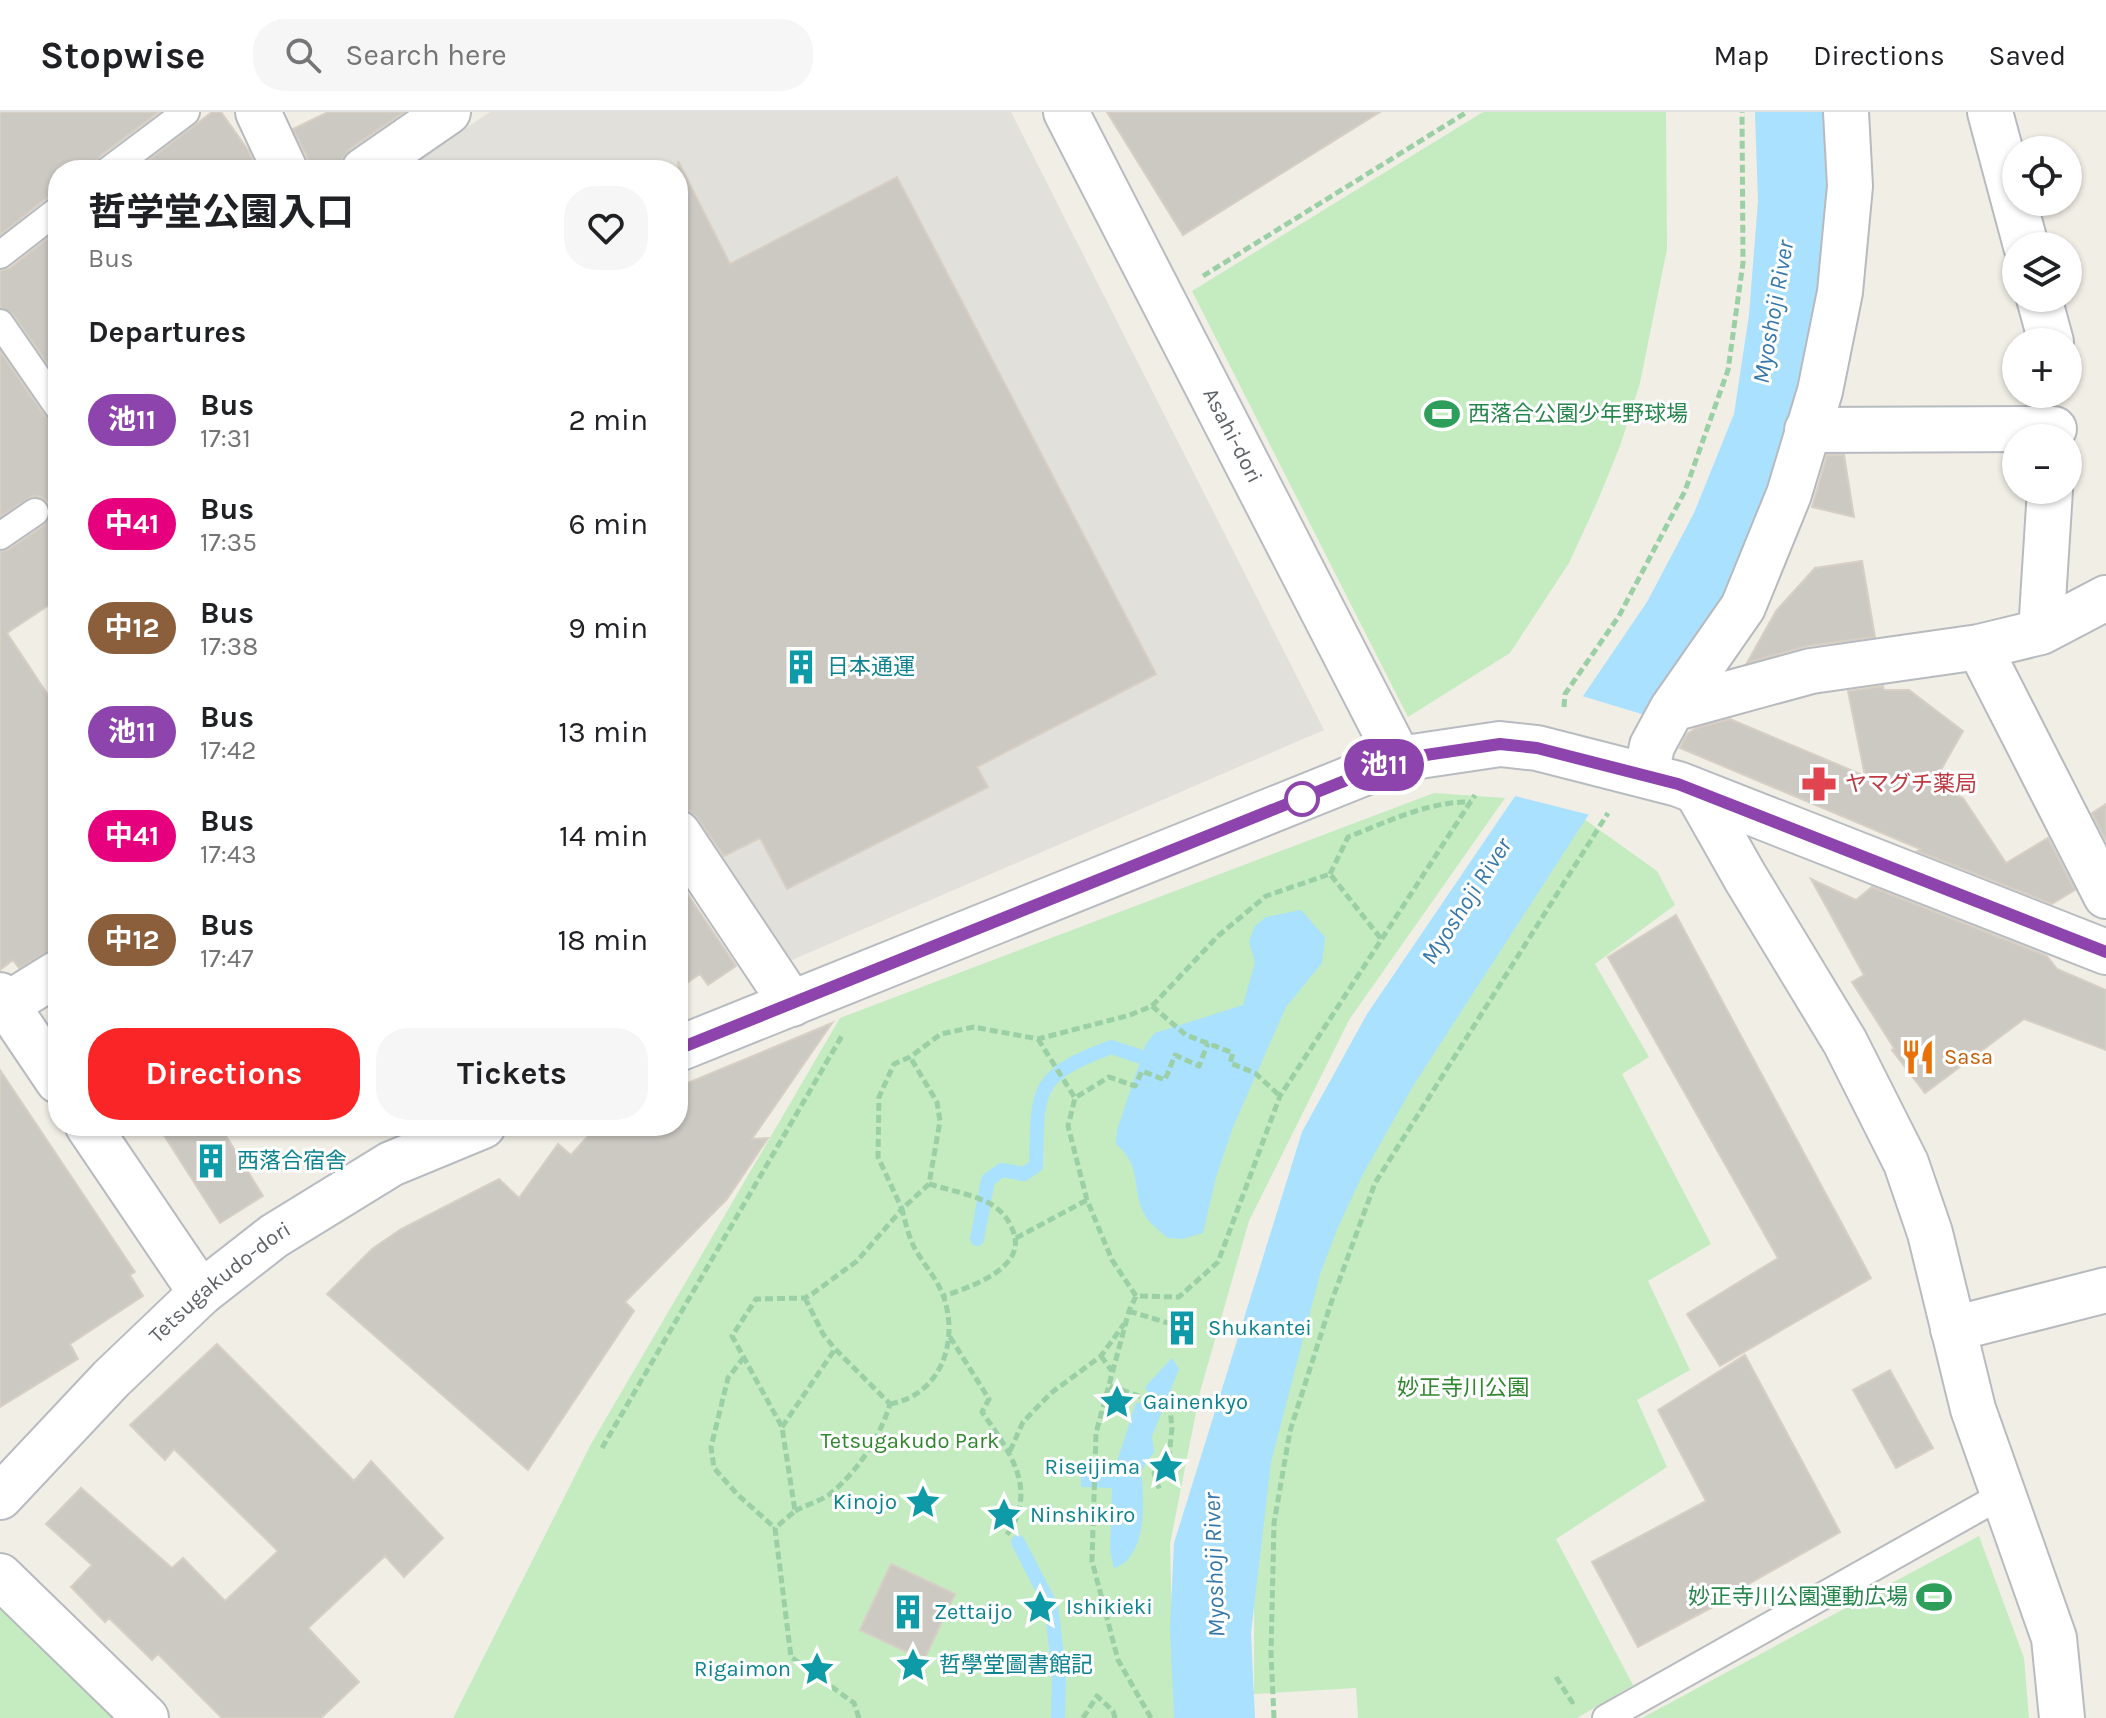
<!DOCTYPE html>
<html lang="en">
<head>
<meta charset="utf-8">
<style>
  body { margin:0; font-family:Karla,"Noto Sans JP",sans-serif; background:#f6f6f6; color:#202124; height:100vh; display:flex; flex-direction:column; font-size:30px; white-space:nowrap }
  * { box-sizing:border-box; margin:0 }
  p { font-size:26px; color:#757577 }
  .icon { flex:none; width:44px; height:44px; fill:none; stroke:currentColor; stroke-width:2; stroke-linecap:round; stroke-linejoin:round }
  .map { position:relative; flex:1; overflow:hidden }
  .details { position:absolute; left:48px; top:48px; width:640px; height:976px; display:flex; flex-direction:column; background:#fff; border-radius:32px; box-shadow:0 2px 6px #0004 }
  .details>* { flex:none }
  .badge { padding:0 16px; border-radius:26px; font-size:28px; line-height:52px }
  .tools { position:absolute; left:2002px; top:24px; display:grid; gap:16px }
  .tools a { display:grid; place-items:center; width:80px; height:80px; border-radius:50%; background:#fff; box-shadow:0 2px 6px #0004; font-size:40px }
  .map>.badge { position:absolute; translate:-50% -50%; box-shadow:0 0 0 4px #fff }
  h2 { padding:0 40px; font-size:30px; line-height:72px }
  .round { display:grid; place-items:center; flex:none; width:84px; height:84px; border-radius:32px; background:#f6f6f6 }
  .overview { display:flex; align-items:center; justify-content:space-between; height:136px; padding:0 40px }
  h1 { font-size:38px; font-weight:700; line-height:60px }
  .button { display:flex; gap:16px; margin-top:auto; padding:16px 40px }
  .button a { flex:1; height:92px; border-radius:32px; background:#f92527; color:#fff; font-size:32px; font-weight:700; line-height:92px; text-align:center }
  .button a+a { background:#f6f6f6; color:#202124 }
  ul { padding:0; list-style:none }
  li { display:flex; align-items:center; gap:24px; height:104px; padding:0 40px }
  li div { flex:1 }
  li b { display:block; font-size:30px }
  li em { font-style:normal }
  li .badge { min-width:88px; font-weight:700; text-align:center }
  header { display:flex; align-items:center; gap:48px; box-sizing:border-box; height:112px; padding:0 40px; background:#fff; border-bottom:2px solid #e0e0e0 }
  header strong { font-size:38px }
  nav { display:flex; gap:44px; margin-inline-start:auto; font-size:28px }
  .search { width:560px; height:72px; background:#f6f6f6; display:flex; align-items:center; gap:20px; box-sizing:border-box; padding:0 28px; border-radius:32px; color:#757577; font-size:30px }
  .map>svg:first-child { display:block }
  .industrial { fill:#e2e0db }
  .green { fill:#c5ebc1 }
  .water { fill:#a9e1ff }
  .pier { fill:#f1eee6 }
  .lines { fill:none; stroke-linecap:round; stroke-linejoin:round }
  .stream { stroke:#a9e1ff; stroke-width:14 }
  .building { fill:#ccc9c3; stroke:#d7cfc4; stroke-width:2 }
  .lane-casing { stroke:#b7babe; stroke-width:30 }
  .street-casing { stroke:#b7babe; stroke-width:48 }
  .secondary-casing { stroke:#b8bcc1; stroke-width:48 }
  .path { stroke:#9bcfa5; stroke-width:5; stroke-dasharray:8 4; stroke-linecap:butt }
  .lane { stroke:#fff; stroke-width:26 }
  .street { stroke:#fff; stroke-width:44 }
  .secondary { stroke:#fff; stroke-width:44 }
  .line-casing { stroke:#fff; stroke-width:18 }
  .line { stroke:#8e44ad; stroke-width:12 }
  .stop-dot { fill:#fff; stroke:#8e44ad; stroke-width:4 }
  .labels { text-anchor:middle; dominant-baseline:central; stroke-width:6; stroke-linejoin:round; paint-order:stroke }
  .leisure-label { font-size:22px; fill:#27864d; stroke:#fff; text-anchor:start }
  .street-label { font-size:22px; fill:#5e6368; stroke:#fff }
  .culture-label { font-size:22px; fill:#0d838f; stroke:#fff; text-anchor:start }
  .health-label { font-size:22px; fill:#be3a42; stroke:#fff; text-anchor:start }
  .food-label { font-size:22px; fill:#c56008; stroke:#fff; text-anchor:start }
  .park-label { font-size:22px; fill:#31872e; stroke:#fff }
  .water-label { font-size:24px; font-style:italic; fill:#3678a9; stroke:#fff }
</style>
</head>
<body>
<header>
<strong>Stopwise</strong>
<div class="search"><svg class="icon" aria-label="search" viewBox="0 0 24 24"><circle cx="10" cy="10" r="6"/><path d="M15 15l6 6"/></svg>Search here</div>
<nav><a>Map</a><a>Directions</a><a>Saved</a></nav>
</header>
<div class="map">
<svg width="2106" height="1606" viewBox="0 0 2106 1606">
  <rect width="100%" height="100%" fill="#f1eee6"/>
  <path class="industrial" d="M490,0H1011L1324,618L785,851L678,688V58H403Z"/>
  <path class="green" d="M1483,0H1666L1667,137L1640,271L1620,334L1598,388L1569,451L1510,541L1408,605L1192,179Z
    M1434,681L1505,686L1349,908L1249,1109L1200,1280L1170,1432L1174,1606H453L591,1332L840,906Z
    M1580,704L1657,759L1675,793L1595,852L1649,945L1622,962L1711,1132L1648,1169L1690,1258L1637,1288L1667,1355L1556,1427L1633,1573L1577,1606H1358L1356,1576L1254,1582V1454L1259,1376L1316,1158L1359,1063L1411,968Z
    M1979,1424L2024,1546L2029,1606H1642Z
    M0,1487L126,1606H0Z"/>
  <path class="water" d="M1755,0H1837L1825,215L1737,488L1642,620L1413,974L1363,1062L1338,1115L1320,1162L1271,1350L1251,1521L1255,1606H1174L1170,1516L1174,1431L1302,1020L1367,902L1647,490L1694,401L1734,302L1749,203L1758,89Z
    M1301,798L1325,825L1322,851L1286,895L1233,1015L1216,1065L1203,1121L1183,1127L1168,1126C1160,1119 1150,1112 1145,1103C1131,1079 1143,1054 1116,1032L1117,1018L1146,932L1155,921L1243,893L1255,851L1249,829L1255,814L1266,805Z
    M1172,1246L1179,1257L1152,1324L1154,1340L1141,1359C1144,1384 1146,1426 1129,1446C1126,1451 1118,1454 1114,1457L1110,1437L1112,1376L1081,1375V1361L1115,1356L1136,1291L1147,1290L1150,1284L1145,1275Z"/>
  <path class="pier" d="M1582,584L1655,606L1590,703L1511,683Z"/>
  <g class="lines">
    <path class="stream" d="M977,1127L988,1068L1002,1058L1024,1062L1036,1054C1038,976 1033,965 1111,935L1142,945
      M1018,1430L1051,1494L1059,1560L1058,1606"/>
  </g>
  <path class="building" d="M0,0H159L99,45L93,58H58V82L48,85L0,123Z
    M212,0H221L248,38L257,58H136Z
    M328,0H404L350,37L342,47L340,57L310,58L308,47L293,17Z
    M1107,0H1380L1183,123Z
    M678,49L730,152L897,65L1156,562L977,655L988,675L787,777L760,726L724,744L698,707L690,699L678,696Z
    M58,118V267L13,202L0,195V159L10,156Z
    M0,239L45,304L58,311V487L7,521L58,598V834L19,856L13,848L0,858V440L9,437L44,413L51,400L48,390L41,385L33,384L0,405Z
    M1827,343H1844L1854,405L1812,395Z
    M1862,449L1875,525L1807,534L1747,551L1776,499L1815,456Z
    M1883,574L1884,578H1909L1963,619L1933,672L1963,686L2006,751L2048,726L2075,778L2052,792L1917,739L1920,737L1680,636L1687,622L1696,616L1730,607L1865,664L1848,579Z
    M2106,692V729L2092,701Z
    M1811,767L1856,788L1872,775L2047,844L2057,857L2106,878V938L2024,907L1925,981L1892,938L1894,936L1852,870L1864,863Z
    M678,768L736,854L708,873L700,862L678,877Z
    M1676,803L1871,1166L1720,1254L1687,1202L1778,1146L1608,845Z
    M832,911L752,1027L768,1026L727,1087L625,1190L634,1199L528,1358L327,1182L372,1137L401,1117L499,1067L519,1086L558,1032L571,1043L597,1014H678V975Z
    M0,958L135,1160L130,1163L143,1184L70,1232L78,1247L0,1295Z
    M158,1014H220L263,1084L220,1111Z
    M217,1232L354,1369L371,1349L443,1426L404,1465L385,1444L308,1516L359,1570L321,1606H222L158,1542L152,1548L109,1506L105,1510L71,1475L92,1453L46,1412L81,1376L172,1456L183,1446L225,1489L278,1439L174,1337L165,1348L130,1313Z
    M1745,1243L1840,1420L1740,1477L1741,1480L1638,1535L1592,1450L1706,1389L1658,1298Z
    M1890,1258L1933,1336L1896,1356L1853,1278Z
    M891,1452L955,1482L924,1548L860,1518Z"/>
  <g class="lines">
    <g class="lane-casing">
      <path id="lane" d="M109,58L186,0
        M0,143L58,98
        M0,211L58,295
        M0,424L35,400
        M1606,1606L2002,1383"/>
    </g>
    <g class="street-casing">
      <path id="street" d="M258,0L285,58
        M1990,0L2026,134
        M364,58L448,0
        M2039,186L2051,230
        M1807,318L2054,317
        M2041,520L2050,378
        M1979,535L2106,784
        M1672,597L1811,559L1979,535L2041,520L2106,486
        M1646,663L1652,634L1672,597L1743,495L1789,382L1820,279L1840,180L1850,74L1846,0
        M678,721L792,892
        M0,883L58,969
        M0,897L58,861
        M88,1014L201,1181
        M1953,1217L2106,1178
        M0,1464L146,1606"/>
    </g>
    <g class="secondary-casing">
      <g id="secondary">
        <path id="s1" d="M1066,0L1399,647"/>
        <path d="M1698,682L1745,765L1845,930L1906,1051L1930,1121L1973,1297L2054,1526L2062,1606"/>
        <path d="M678,937L1399,647L1500,632L1537,636L1678,672L2106,840"/>
        <path id="s2" d="M0,1385L111,1267L201,1181L274,1124L391,1052L483,1014"/>
      </g>
    </g>
    <path class="path" d="M1203,164L1467,0
      M1564,595L1565,582L1619,504L1685,379L1728,258L1743,151L1742,0
      M1330,762L1348,725C1387,710 1429,689 1471,690
      M1152,894L1186,923L1233,941L1230,951L1255,961L1280,984
      M1038,927L1075,986
      M929,1072C949,1078 971,1082 989,1091C1000,1097 1009,1107 1013,1119C1028,1156 970,1175 944,1184
      M1016,1126L1087,1088
      M1136,1184L1112,1148L1087,1088L1068,1014L1075,986L1109,965L1135,974L1142,959L1165,968L1175,943L1199,954L1208,931
      M805,1186L823,1222L835,1237L890,1292
      M1129,1199L1168,1211
      M950,1225L989,1287L982,1300C1009,1339 1040,1378 1006,1424
      M1101,1244L1112,1259
      M744,1245L728,1266L711,1335L714,1356L737,1382L775,1416
      M1110,1274L1170,1295L1172,1316L1169,1345L1154,1361L1160,1379
      M890,1292C940,1283 959,1231 944,1186C938,1167 922,1151 913,1133C908,1122 905,1109 902,1097L929,1072L940,1009L937,990L910,945
      M782,1315L835,1237
      M602,1336L843,922
      M1010,1339L1023,1310L1051,1281L1101,1244L1124,1212
      M795,1399C806,1393 820,1389 830,1382C858,1359 880,1325 890,1292
      M1556,1565L1572,1590L1574,1589
      M859,1606L854,1591L791,1545L775,1416L795,1399L782,1315L732,1224L756,1187L805,1186L812,1182L857,1149L902,1097L878,1045L879,985L894,952L910,945L941,922L974,915L1038,927L1130,903L1152,894L1218,824L1266,784L1330,762L1382,828
      M1083,1606L1097,1584L1113,1599L1115,1606
      M1151,1606L1118,1548L1092,1449L1096,1321L1129,1199L1136,1184L1179,1185L1218,1150L1280,984L1475,683
      M1274,1606L1271,1541L1274,1411L1290,1319L1331,1191L1375,1071L1608,701"/>
    <use href="#lane" class="lane"/>
    <use href="#street" class="street"/>
    <use href="#secondary" class="secondary"/>
  </g>
  <g class="lines">
    <g class="line-casing">
      <path id="line" d="M678,937L1399,647L1500,632L1537,636L1678,672L2106,840"/>
    </g>
    <use href="#line" class="line"/>
  </g>
  <defs>
    <g id="stadium-bare" transform="scale(2.76)"><path d="M0-5a6.5 5 0 1 0 0 10a6.5 5 0 1 0 0-10ZM-3.5-1.8h7v3.6h-7Z" fill="#2e9e5b" stroke="#fff" stroke-width="2.5" paint-order="stroke"/></g>
    <g id="building-bare" transform="scale(2.76)"><path d="M-4-6H4V6H1V3H-1V6H-4ZM-2.5-4.3h1.7v1.8h-1.7ZM.8-4.3h1.7v1.8H.8ZM-2.5-1h1.7V.8h-1.7ZM.8-1h1.7V.8H.8Z" fill="#0f9aa8" stroke="#fff" stroke-width="2.5" paint-order="stroke"/></g>
    <g id="pharmacy-bare" transform="scale(2.76)"><path d="M-2-6h4v4h4v4h-4v4h-4v-4h-4v-4h4Z" fill="#e0444e" stroke="#fff" stroke-width="2.5" paint-order="stroke"/></g>
    <g id="restaurant-bare" transform="scale(2.76)"><path d="M-5-6h1v4h1v-4h1v4h1v-4h1v5L-1.5 .5V6h-2V.5L-5-1ZM5-6V6H3V1.5H1.5Q1.5-4 5-6Z" fill="#e8710a" stroke="#fff" stroke-width="2.5" paint-order="stroke"/></g>
    <g id="sight-bare" transform="scale(2.76)"><path d="M0-6L1.8-2.2L6-1.7L2.9 1.2L3.7 5.4L0 3.3L-3.7 5.4L-2.9 1.2L-6-1.7L-1.8-2.2Z" fill="#0f9aa8" stroke="#fff" stroke-width="2.5" paint-order="stroke"/></g>
  </defs>
  <g fill-rule="evenodd">
    <use href="#stadium-bare" x="1442" y="302"/>
    <use href="#building-bare" x="801" y="555"/>
    <use href="#pharmacy-bare" x="1819" y="672"/>
    <use href="#restaurant-bare" x="1918" y="945"/>
    <use href="#building-bare" x="211" y="1049"/>
    <use href="#building-bare" x="1182" y="1216"/>
    <use href="#sight-bare" x="1117" y="1290"/>
    <use href="#sight-bare" x="1166" y="1355"/>
    <use href="#sight-bare" x="923" y="1390"/>
    <use href="#sight-bare" x="1004" y="1403"/>
    <use href="#stadium-bare" x="1934" y="1485"/>
    <use href="#sight-bare" x="1040" y="1495"/>
    <use href="#building-bare" x="908" y="1500"/>
    <use href="#sight-bare" x="913" y="1553"/>
    <use href="#sight-bare" x="817" y="1557"/>
  </g>
  <circle class="stop-dot" cx="1302" cy="687" r="16"/>
  <g class="labels">
    <g class="leisure-label">
      <text x="1468" y="302">西落合公園少年野球場</text>
      <text x="1908" y="1485" text-anchor="end">妙正寺川公園運動広場</text>
    </g>
    <g class="street-label">
      <text stroke="none"><textPath href="#s1" startOffset="364">Asahi-dori</textPath></text>
      <text stroke="none"><textPath href="#s2" startOffset="308">Tetsugakudo-dori</textPath></text>
    </g>
    <g class="culture-label">
      <text x="827" y="555">日本通運</text>
      <text x="237" y="1049">西落合宿舎</text>
      <text x="1208" y="1216">Shukantei</text>
      <text x="1143" y="1290">Gainenkyo</text>
      <text x="1140" y="1355" text-anchor="end">Riseijima</text>
      <text x="897" y="1390" text-anchor="end">Kinojo</text>
      <text x="1030" y="1403">Ninshikiro</text>
      <text x="1066" y="1495">Ishikieki</text>
      <text x="934" y="1500">Zettaijo</text>
      <text x="939" y="1553">哲學堂圖書館記</text>
      <text x="791" y="1557" text-anchor="end">Rigaimon</text>
    </g>
    <g class="health-label">
      <text x="1845" y="672">ヤマグチ薬局</text>
    </g>
    <g class="food-label">
      <text x="1944" y="945">Sasa</text>
    </g>
    <g class="park-label">
      <text x="1463" y="1276">妙正寺川公園</text>
      <text x="910" y="1329">Tetsugakudo Park</text>
    </g>
    <g class="water-label">
      <text transform="translate(1773 200) rotate(-80)">Myoshoji River</text>
      <text transform="translate(1466 789) rotate(-57)">Myoshoji River</text>
      <text transform="translate(1214 1453) rotate(-92)">Myoshoji River</text>
    </g>
  </g>
</svg>
<div class="tools">
<a><svg class="icon" aria-label="locate" viewBox="0 0 24 24"><circle cx="12" cy="12" r="6"/><path d="M12 2v4M12 18v4M2 12h4M18 12h4"/></svg></a>
<a><svg class="icon" aria-label="layers" viewBox="0 0 24 24"><path d="M12 4l9 5-9 5-9-5zM3 14l9 5 9-5"/></svg></a>
<a>+</a>
<a>−</a>
</div>
<b class="badge" style="left:1384px;top:653px;background:#8e44ad;color:#fff">池11</b>
<section class="details">
<div class="overview"><div><h1>哲学堂公園入口</h1><p>Bus</p></div><a class="round"><svg class="icon" aria-label="heart" viewBox="0 0 24 24"><path d="M12 20l-8-8c-3-5 5-10 8-4 3-6 11-1 8 4z"/></svg></a></div>
<h2>Departures</h2>
<ul>
<li><span class="badge" style="background:#8e44ad;color:#fff">池11</span><div><b>Bus</b><p>17:31</p></div><em>2 min</em></li>
<li><span class="badge" style="background:#e6007e;color:#fff">中41</span><div><b>Bus</b><p>17:35</p></div><em>6 min</em></li>
<li><span class="badge" style="background:#8b5e3c;color:#fff">中12</span><div><b>Bus</b><p>17:38</p></div><em>9 min</em></li>
<li><span class="badge" style="background:#8e44ad;color:#fff">池11</span><div><b>Bus</b><p>17:42</p></div><em>13 min</em></li>
<li><span class="badge" style="background:#e6007e;color:#fff">中41</span><div><b>Bus</b><p>17:43</p></div><em>14 min</em></li>
<li><span class="badge" style="background:#8b5e3c;color:#fff">中12</span><div><b>Bus</b><p>17:47</p></div><em>18 min</em></li>
</ul>
<div class="button"><a>Directions</a><a>Tickets</a></div>
</section>
</div>
</body>
</html>
